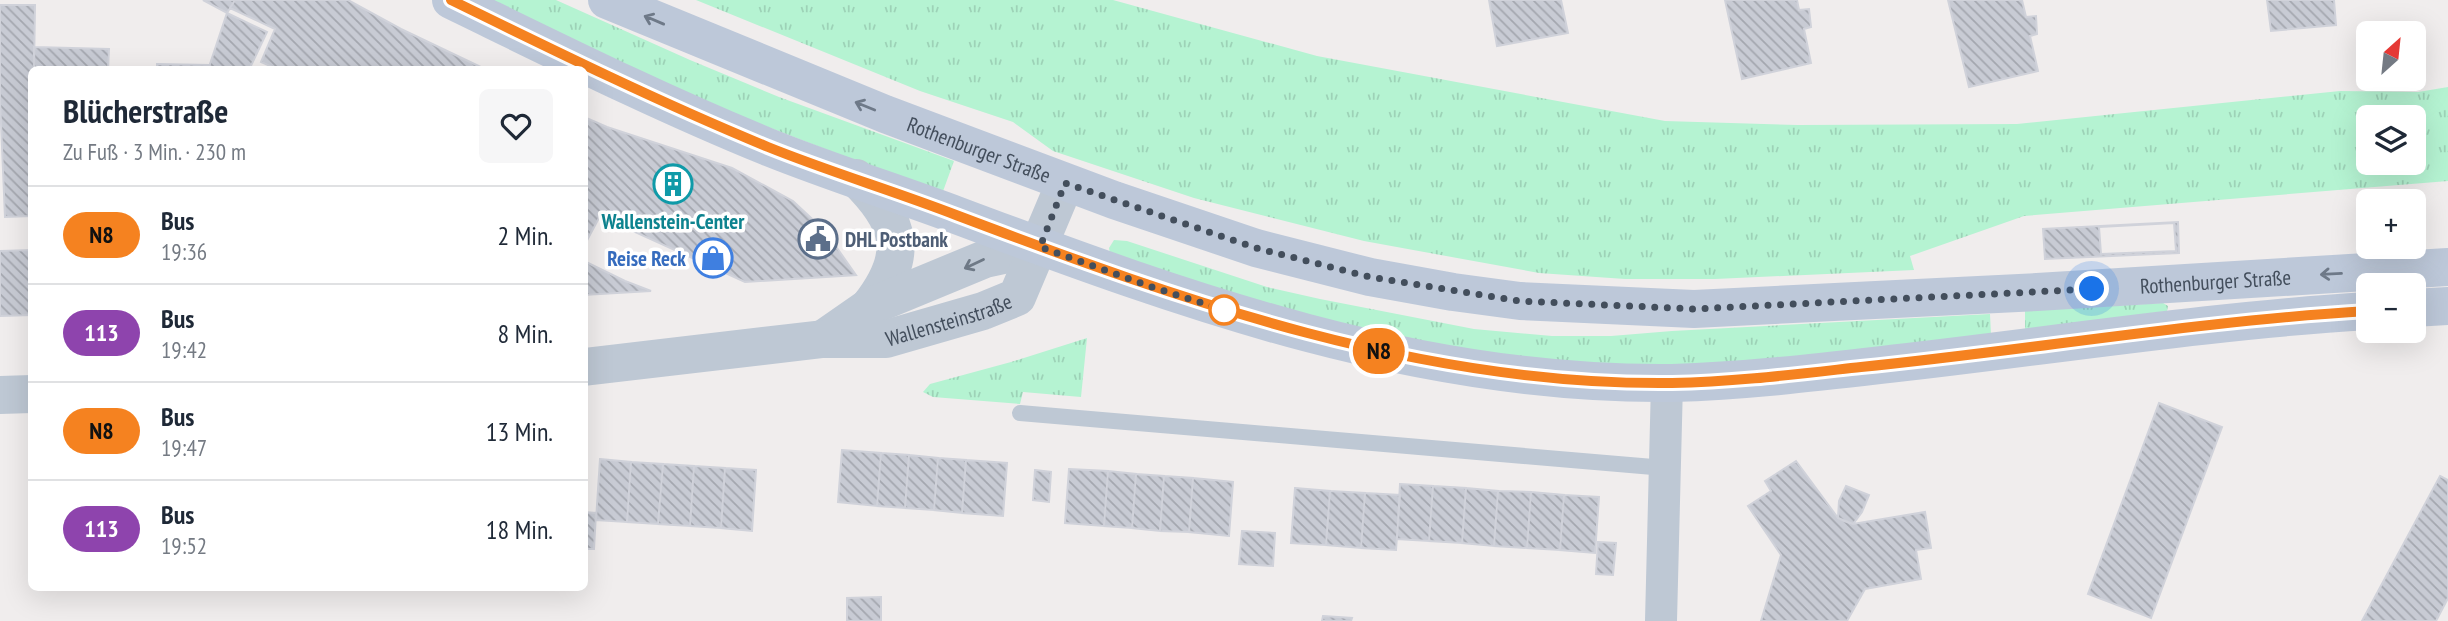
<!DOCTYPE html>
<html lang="de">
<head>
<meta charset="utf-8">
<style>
  body { margin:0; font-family:"PT Sans Narrow",sans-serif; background:#f6f6f7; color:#1f2937; height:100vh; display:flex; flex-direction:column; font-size:26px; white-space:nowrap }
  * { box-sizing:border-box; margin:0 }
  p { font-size:23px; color:#747a83 }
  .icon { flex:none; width:38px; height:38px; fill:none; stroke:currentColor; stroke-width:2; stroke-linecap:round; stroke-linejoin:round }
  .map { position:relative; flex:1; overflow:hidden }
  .sheet { position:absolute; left:28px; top:66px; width:560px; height:525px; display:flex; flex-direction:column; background:#fff; border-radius:10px; box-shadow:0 7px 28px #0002 }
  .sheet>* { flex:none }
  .badge { padding:0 14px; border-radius:23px; font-size:24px; line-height:46px }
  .needle { width:46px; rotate:27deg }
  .buttons { position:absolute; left:2356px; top:21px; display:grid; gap:14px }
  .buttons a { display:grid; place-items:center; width:70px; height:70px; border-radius:10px; background:#fff; box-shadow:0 7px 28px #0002; font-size:35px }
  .you { position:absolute; width:35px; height:35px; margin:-18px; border:5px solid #fff; border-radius:50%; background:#1a73e8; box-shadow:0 0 0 10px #1a73e833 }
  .map>.badge { position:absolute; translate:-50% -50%; box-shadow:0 0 0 4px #fff }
  .round { display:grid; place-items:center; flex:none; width:74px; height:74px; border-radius:10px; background:#f6f6f7 }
  .headline { display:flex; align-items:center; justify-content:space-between; height:119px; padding:0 35px }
  h1 { font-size:33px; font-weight:700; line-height:52px }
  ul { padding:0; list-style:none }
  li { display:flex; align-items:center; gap:21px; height:98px; padding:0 35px; border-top:2px solid #e0e1e3 }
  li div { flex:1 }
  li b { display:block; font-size:26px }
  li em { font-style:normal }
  li .badge { min-width:77px; font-weight:700; text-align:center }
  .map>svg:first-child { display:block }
  .grass { fill:url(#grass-tufts); fill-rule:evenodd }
  .building { fill:url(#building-back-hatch); stroke:#d0d2da; stroke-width:2; fill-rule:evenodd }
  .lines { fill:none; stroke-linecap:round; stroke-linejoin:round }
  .service { stroke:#bec8d4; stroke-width:16 }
  .minor { stroke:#bec8d4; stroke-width:32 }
  .tertiary { stroke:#bec8d4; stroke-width:38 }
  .secondary { stroke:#bdc8d9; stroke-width:38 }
  .oneway { stroke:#6e7988 }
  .oneway2 { stroke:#6e7986 }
  .line-casing { stroke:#fff; stroke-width:16 }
  .line { stroke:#f58220; stroke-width:10 }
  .walk { stroke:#434e5c; stroke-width:7; stroke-dasharray:0 12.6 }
  .stop-dot { fill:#fff; stroke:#f58220; stroke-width:3.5 }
  .labels { text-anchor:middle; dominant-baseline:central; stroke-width:7; stroke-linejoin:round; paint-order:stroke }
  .street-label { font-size:21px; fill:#434e5c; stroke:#fff }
  .culture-label { font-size:21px; font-weight:bold; fill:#0d838f; stroke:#fff }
  .service-label { font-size:21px; font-weight:bold; fill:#4e5e75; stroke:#fff; text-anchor:start }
  .shop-label { font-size:21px; font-weight:bold; fill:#366cbe; stroke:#fff; text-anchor:end }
</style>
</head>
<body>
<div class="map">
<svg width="2448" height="621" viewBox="0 0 2448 621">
  <defs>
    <pattern id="grass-tufts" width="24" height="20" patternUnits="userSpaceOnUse" patternTransform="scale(1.75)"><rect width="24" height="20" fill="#b5f3d2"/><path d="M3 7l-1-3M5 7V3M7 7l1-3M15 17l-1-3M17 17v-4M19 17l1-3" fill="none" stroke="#9dd2b7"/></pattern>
    <pattern id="building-back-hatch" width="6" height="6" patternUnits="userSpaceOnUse" patternTransform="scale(1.75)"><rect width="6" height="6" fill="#c8cbd4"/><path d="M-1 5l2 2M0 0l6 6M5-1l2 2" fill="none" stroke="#a4a7af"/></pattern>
  </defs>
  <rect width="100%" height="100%" fill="#f0eded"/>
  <path class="grass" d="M487,0H556L690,60L779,97L954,161L942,194L726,111Z
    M696,0H1113L1317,56L1665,121L1798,125L2017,124L2340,91L2418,92L2448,87V181L2024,216L1910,256L1914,270L1715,279H1625L1539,273L1364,241L1194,198L1053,151L1013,122L920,91ZM2368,117H2413V163H2368Z
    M1114,240L1127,241L1267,287L1320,299L1474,329L1552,336H1611L1672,331L1990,314L1991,335C1907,344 1822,356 1738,362C1648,368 1556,365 1467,352C1345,335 1227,290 1110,254L1109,248Z
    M2163,303L2168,306L2167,311L2025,330V311Z
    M1087,338L1081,397L1023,392L1020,404L933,397L923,392L930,384L1011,362Z"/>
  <path class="building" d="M203,0H235L227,13Z
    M235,0H348L401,29L487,70H279L261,62L275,29L230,8Z
    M1489,0H1561L1568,33L1497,46Z
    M1725,0H1797L1799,10L1809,9L1811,27L1804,29L1811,63L1742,79Z
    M1948,0H2022L2026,17L2036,16L2037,34L2030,36L2038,71L1969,87Z
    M2267,0H2334L2336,25L2271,31Z
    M0,5H35L34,70H32V216L5,217L0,100Z
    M227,13L267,32L249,70H208Z
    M34,47L109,49L108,70H34Z
    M157,64L208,65V70H157Z
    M584,117L607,127L732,168L793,201L825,231L856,275L745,282L600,216L584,246Z
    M2178,222L2179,253L2045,259L2043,229ZM2174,223L2176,251L2101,254L2099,227Z
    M32,250V315L0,316V251Z
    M584,261L625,281L651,291L584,295Z
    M2159,403L2222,427L2151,618L2088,594Z
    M842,450L881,453L877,506L838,502Z
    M881,453L909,455L905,508L877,506Z
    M909,455L938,458L934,510L905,508Z
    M938,458L966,460L962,513L934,510Z
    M600,459L631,462L627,522L596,520Z
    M966,460L1007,463L1003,516L962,513Z
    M1796,461L1838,518L1844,521L1853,524L1925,512L1931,548L1916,550L1921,579L1865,589L1847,621H1761L1781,555L1748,506L1771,491L1765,481Z
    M631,462L663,464L658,524L627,522Z
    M663,464L694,466L690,526L658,524Z
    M694,466L725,468L721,528L690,526Z
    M725,468L756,470L752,531L721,528Z
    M1069,469L1108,471L1104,526L1065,523Z
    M1035,470L1051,472L1049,502L1033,500Z
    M1108,471L1136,474L1132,528L1104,526Z
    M1136,474L1164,476L1160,531L1132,528Z
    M1164,476L1193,478L1189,532L1160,531Z
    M2440,476L2448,480V598L2436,621H2362Z
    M1193,478L1233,482L1229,536L1189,532Z
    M1400,484L1433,486L1429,541L1397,539Z
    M1433,486L1466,488L1462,543L1429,541Z
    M1846,486L1869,495L1862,512L1853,524L1838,518L1839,501Z
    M1295,488L1330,491L1326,545L1291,543Z
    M1466,488L1498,491L1494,546L1462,543Z
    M1330,491L1365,493L1361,548L1326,545Z
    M1498,491L1531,492L1527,548L1494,546Z
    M1531,492L1564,495L1560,550L1527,548Z
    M1365,493L1400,495L1396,550L1361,548Z
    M1564,495L1599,497L1595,553L1560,550Z
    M584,512L596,513L594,549H584Z
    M1242,531L1275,533L1273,566L1239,564Z
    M1598,542L1616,543L1613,575L1596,574Z
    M881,597V621H847V598Z
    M1323,616L1352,618L1351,621H1322Z"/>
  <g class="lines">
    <path class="service" d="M1020,413L1665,468"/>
    <path class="minor" d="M1661,621L1667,383"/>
    <g class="tertiary">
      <path d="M856,178C902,223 910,255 869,307"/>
      <path d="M823,339L869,307L985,259L1040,247"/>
      <path id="s1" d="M584,367L823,339H886L983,311L1017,297L1065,183"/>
      <path d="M0,395L32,394"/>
    </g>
    <g class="secondary">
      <path d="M451,0C556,51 660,103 768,147C830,172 894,192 956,215C1188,302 1421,386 1672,383C1742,381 1812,373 1881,365C2043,347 2205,321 2368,311"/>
      <path id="s2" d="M607,0L885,114L1114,200L1256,248L1370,277L1453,292L1520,301L1694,309L2037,292L2448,267"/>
      <path d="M2413,308L2448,306"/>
    </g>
  </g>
  <defs><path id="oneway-shaft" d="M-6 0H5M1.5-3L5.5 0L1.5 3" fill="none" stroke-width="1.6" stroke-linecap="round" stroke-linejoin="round" transform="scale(1.75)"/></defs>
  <g class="oneway">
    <use href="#oneway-shaft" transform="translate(654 20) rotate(-157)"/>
    <use href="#oneway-shaft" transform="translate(865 106) rotate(-158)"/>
    <use href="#oneway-shaft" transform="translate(2331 274) rotate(177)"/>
  </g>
  <use class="oneway2" href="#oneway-shaft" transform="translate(974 264) rotate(155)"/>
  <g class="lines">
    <g class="line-casing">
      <path id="line" d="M451,0C555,51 661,103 768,147C830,172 894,191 956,215C1186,302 1422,386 1672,383C1735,382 1798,374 1861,367C2030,350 2198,321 2368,311"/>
    </g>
    <use href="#line" class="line"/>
    <path class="walk" d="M1224,310L1152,287L1040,247L1065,183L1256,248L1370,277L1520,301L1694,309L2092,289"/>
  </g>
  <defs>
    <g id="building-ring" transform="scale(2.0125)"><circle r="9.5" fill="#fff" stroke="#0f9aa8" stroke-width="1.5"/><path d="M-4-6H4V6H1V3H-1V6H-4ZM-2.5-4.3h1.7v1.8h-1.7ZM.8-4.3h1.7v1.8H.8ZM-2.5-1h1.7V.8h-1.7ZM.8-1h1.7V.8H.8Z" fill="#0f9aa8"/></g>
    <g id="civic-ring" transform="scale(2.0125)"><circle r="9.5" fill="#fff" stroke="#5c6f8a" stroke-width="1.5"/><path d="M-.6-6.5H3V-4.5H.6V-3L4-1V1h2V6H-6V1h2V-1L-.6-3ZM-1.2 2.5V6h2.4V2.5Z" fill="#5c6f8a"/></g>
    <g id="shop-ring" transform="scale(2.0125)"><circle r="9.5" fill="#fff" stroke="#3f7fe0" stroke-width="1.5"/><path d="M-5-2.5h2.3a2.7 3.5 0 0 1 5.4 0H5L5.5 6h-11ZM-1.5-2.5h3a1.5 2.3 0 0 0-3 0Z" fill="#3f7fe0"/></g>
  </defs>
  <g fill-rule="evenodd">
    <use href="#building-ring" x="673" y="184"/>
    <use href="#civic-ring" x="818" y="239"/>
    <use href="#shop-ring" x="713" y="258"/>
  </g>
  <circle class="stop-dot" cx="1224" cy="310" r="14"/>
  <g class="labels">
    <g class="street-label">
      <text stroke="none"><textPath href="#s2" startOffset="401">Rothenburger Straße</textPath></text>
      <text stroke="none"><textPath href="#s2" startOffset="1661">Rothenburger Straße</textPath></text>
      <text stroke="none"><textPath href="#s1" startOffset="369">Wallensteinstraße</textPath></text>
    </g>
    <g class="culture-label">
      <text x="673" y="221">Wallenstein-Center</text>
    </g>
    <g class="service-label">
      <text x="845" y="239">DHL Postbank</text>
    </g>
    <g class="shop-label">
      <text x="686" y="258">Reise Reck</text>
    </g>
  </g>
</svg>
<div class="buttons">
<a><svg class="needle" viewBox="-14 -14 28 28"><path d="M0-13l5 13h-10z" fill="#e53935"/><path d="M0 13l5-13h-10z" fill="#747a83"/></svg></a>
<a><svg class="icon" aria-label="layers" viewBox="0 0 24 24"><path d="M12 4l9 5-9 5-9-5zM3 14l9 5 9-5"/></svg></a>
<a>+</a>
<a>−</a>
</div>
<div class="you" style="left:2092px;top:289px"></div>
<b class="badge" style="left:1379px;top:351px;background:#f58220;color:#111">N8</b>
<section class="sheet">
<div class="headline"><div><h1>Blücherstraße</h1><p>Zu Fuß · 3 Min. · 230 m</p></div><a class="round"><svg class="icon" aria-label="heart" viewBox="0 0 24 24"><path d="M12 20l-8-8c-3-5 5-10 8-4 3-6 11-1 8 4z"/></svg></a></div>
<ul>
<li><span class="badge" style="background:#f58220;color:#111">N8</span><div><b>Bus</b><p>19:36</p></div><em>2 Min.</em></li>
<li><span class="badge" style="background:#8e44ad;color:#fff">113</span><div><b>Bus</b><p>19:42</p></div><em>8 Min.</em></li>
<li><span class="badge" style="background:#f58220;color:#111">N8</span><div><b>Bus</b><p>19:47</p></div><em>13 Min.</em></li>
<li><span class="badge" style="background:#8e44ad;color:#fff">113</span><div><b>Bus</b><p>19:52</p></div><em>18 Min.</em></li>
</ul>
</section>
</div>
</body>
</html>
